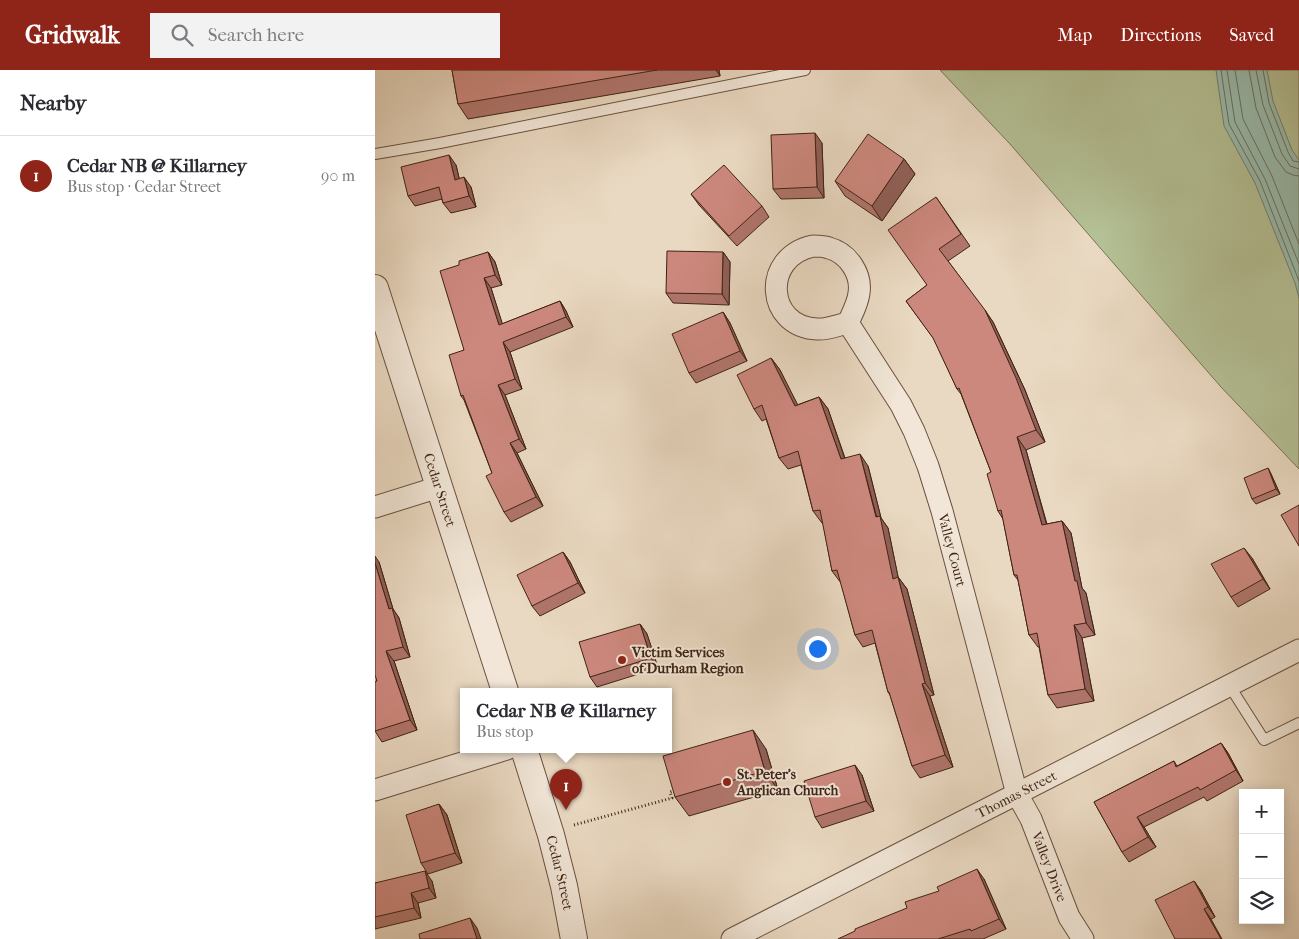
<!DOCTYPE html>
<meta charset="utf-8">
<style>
:root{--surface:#fff;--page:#f2f2f3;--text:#2b2b33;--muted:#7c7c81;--line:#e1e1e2;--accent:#8f2418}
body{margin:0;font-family:"IM FELL French Canon",serif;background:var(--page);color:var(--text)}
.controls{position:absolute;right:15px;bottom:15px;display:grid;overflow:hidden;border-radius:0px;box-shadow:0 2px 12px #0003}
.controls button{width:45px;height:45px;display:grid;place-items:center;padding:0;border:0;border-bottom:1px solid var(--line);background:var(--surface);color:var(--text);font:25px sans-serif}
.you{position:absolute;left:442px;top:578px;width:18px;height:18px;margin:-12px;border:4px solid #fff;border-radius:50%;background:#1a73e8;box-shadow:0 0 0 8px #1a73e833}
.badge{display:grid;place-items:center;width:32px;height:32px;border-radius:50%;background:var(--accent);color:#fff;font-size:16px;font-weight:700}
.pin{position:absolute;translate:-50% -41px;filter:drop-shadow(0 1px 2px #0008)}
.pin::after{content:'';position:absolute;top:26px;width:18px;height:15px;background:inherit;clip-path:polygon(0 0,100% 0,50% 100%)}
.popup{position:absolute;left:85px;top:618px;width:212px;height:65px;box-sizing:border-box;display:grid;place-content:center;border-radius:0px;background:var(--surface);filter:drop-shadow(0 1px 4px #0005);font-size:16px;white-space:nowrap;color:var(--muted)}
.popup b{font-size:19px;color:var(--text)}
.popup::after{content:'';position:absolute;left:50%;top:100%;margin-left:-10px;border:10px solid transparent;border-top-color:var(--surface)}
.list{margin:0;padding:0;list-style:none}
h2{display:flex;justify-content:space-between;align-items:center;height:65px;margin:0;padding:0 20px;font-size:21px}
h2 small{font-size:16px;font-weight:400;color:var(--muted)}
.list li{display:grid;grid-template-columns:32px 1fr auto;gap:15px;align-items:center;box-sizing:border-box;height:80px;padding:0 20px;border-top:1px solid var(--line)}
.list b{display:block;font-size:19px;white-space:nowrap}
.list p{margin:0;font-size:16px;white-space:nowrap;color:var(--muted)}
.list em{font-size:16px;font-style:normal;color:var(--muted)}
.icon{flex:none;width:28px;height:28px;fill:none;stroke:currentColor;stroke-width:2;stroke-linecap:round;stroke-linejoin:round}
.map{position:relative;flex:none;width:924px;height:869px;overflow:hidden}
header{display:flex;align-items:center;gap:30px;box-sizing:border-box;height:70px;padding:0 25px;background:var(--accent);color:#fff}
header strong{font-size:24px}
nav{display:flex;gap:28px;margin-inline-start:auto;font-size:18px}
.search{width:350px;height:45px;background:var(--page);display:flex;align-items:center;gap:12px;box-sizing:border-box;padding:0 18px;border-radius:0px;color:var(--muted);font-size:19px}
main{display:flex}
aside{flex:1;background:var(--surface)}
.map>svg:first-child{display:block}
.green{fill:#b4c095;stroke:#7a7254}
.water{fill:#99bbad;stroke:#757e70}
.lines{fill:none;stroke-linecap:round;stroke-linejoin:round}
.shore{stroke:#6c6f60;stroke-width:1}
.service-casing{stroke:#6a5040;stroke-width:12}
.minor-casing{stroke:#6a5040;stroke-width:23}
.tertiary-casing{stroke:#6a5040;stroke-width:28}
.path{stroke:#3f2314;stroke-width:3;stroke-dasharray:1 2.5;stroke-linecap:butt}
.service{stroke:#f1e6d7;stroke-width:10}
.minor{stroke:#f1e6d7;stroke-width:21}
.tertiary{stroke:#f1e6d7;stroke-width:26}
.wall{fill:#b0756c;stroke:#3f2314}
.shaded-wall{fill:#905f58;stroke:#3f2314}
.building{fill:#cd887e;stroke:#3f2314}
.poi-dot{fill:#8f2418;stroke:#f1e6d7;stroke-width:2}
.labels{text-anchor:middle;stroke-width:4;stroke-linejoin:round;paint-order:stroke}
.street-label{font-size:14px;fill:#3f2314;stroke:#f1e6d7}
.poi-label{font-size:14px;font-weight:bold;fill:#3f2314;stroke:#f1e6d7;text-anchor:start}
</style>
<header>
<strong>Gridwalk</strong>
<div class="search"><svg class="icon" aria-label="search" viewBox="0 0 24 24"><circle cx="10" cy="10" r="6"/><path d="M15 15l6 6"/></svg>Search here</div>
<nav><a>Map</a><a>Directions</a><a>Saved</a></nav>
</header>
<main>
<aside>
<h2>Nearby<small></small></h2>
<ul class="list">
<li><span class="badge">1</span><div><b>Cedar NB @ Killarney</b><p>Bus stop · Cedar Street</p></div><em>90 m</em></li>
</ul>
</aside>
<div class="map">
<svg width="924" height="869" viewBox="0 0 924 869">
<rect width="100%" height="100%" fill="#ead9c2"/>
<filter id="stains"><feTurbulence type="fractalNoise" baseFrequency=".004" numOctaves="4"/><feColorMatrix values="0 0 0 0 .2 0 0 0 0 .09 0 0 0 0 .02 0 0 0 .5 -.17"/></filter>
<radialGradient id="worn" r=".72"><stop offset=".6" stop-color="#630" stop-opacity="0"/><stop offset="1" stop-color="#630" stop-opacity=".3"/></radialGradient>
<path class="green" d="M565,0H924V399L846,317L635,74Z"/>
<path class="water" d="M841,0H892L898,31L917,80L924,90V228L920,213L880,113L849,56Z"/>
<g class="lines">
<path class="shore" d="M846,0L854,54L885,111L924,211
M852,0L860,52L890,109L924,194
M860,0L868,49L897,106L924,174
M874,0L881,38L900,87L911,102L918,105L924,106
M881,0L888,35L907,84L915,96L924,99
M888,0L894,33L913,82L918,91L924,92"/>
<g class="service-casing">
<path id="service" d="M0,84L65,73L430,0
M854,615L889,670L924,653"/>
</g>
<g class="minor-casing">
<g id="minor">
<path d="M438,176C443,176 449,176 454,178C473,183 487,204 484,223C483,233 477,244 473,253C463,255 452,260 442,259C391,257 386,187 438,176Z"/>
<path id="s1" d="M473,253L526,335L539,361L553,396L567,441L642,724L656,749L694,847L708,869"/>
<path d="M0,437L64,417"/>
<path d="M0,720L132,679"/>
<path id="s2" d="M357,869L924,580"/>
</g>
</g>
<g class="tertiary-casing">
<g id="tertiary">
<path id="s3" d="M0,218L130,621"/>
<path id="s4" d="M149,679L176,765L189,816L199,869"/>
</g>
</g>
<path class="path" d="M199,755L297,728L295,722L303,719"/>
<use href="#service" class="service"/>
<use href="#minor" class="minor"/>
<use href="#tertiary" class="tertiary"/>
</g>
<path class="wall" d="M77,0H344L345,6L93,49L83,34Z
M447,73L449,128L406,129L398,119Z
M529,89L540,104L507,151L470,126L460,111Z
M81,95L84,108L96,117L101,137L76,143L68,133L67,129L40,136L33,126Z
M316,124L387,136L394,147L362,176L324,135Z
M561,127L595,176L573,191L618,252L650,320L670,372L651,380L672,454L687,451L696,463L707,518L711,523L720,565L707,568L719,631L682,638L673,625L664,577H663L654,565L643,510L639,505L628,449L623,441L616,402L586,324L582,319L559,269L531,231L552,215Z
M113,182L120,192L127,215L116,218L127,254L185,231L191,241L198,257L135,282L147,319L130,325L151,379L142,383L168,436L136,452L129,442L117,403L89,330L86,326L89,280L84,195Z
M348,182L355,192L354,235L298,233L291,223Z
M348,242L355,253L372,291L321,313L314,303Z
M396,288L405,300L422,335L444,327L453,339L470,388L493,396L506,448L513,458L523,507L532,519L559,625L555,626L578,697L545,708L537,696L515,625L513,622L500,573L488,577L480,565L466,513L457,501L448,453H447L438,441L426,395L413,399L404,388L391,349L387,351L379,339Z
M893,398L896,404L905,424L881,434L877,429Z
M188,482L195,492L210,523L165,546L157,536Z
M877,488L895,519L863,537L856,527Z
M4,492L18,539L24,548L35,587L19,591L42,660L7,672L0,661Z
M265,554L272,564L283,598L222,617L215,607Z
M846,673L853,683L868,711L832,731L829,727L769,757L781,777L754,792L747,782L719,732L799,691L802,696Z
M391,679L403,720L314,746L300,727Z
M487,705L499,741L447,758L440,747Z
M64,734L72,745L87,793L53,804L46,793Z
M609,809L631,859L608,869H463Z
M57,811L61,828L43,833L46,848L0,859V813Z
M819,811L826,821L840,847L800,869Z"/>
<path class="shaded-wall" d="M341,0H344L345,6Z
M440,63L447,73L449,128L442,117Z
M74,85L81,95L87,120L80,110Z
M529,89L540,104L507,151L497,136Z
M89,107L96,117L101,137L94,126Z
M113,182L120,192L127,215L120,205Z
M348,182L355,192L354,235L347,224Z
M109,208L116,218L131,265L124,255Z
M185,231L191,241L198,257L191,247Z
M610,240L618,252L650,320L670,372L661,360Z
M348,242L355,253L372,291L365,281Z
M128,272L135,282L147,319L140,309Z
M396,288L405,300L429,347L420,336Z
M123,315L130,325L151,379L144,369Z
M444,327L453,339L474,401L466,389Z
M642,367L651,380L675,467L667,455Z
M135,373L142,383L168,436L161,427Z
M485,384L493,396L506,448L513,458L526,521L518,509Z
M893,398L896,404L905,424L901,419Z
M687,451L696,463L707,518L711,523L720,565L711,553L700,511Z
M869,478L877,488L895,519L888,509Z
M188,482L195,492L210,523L203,513Z
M0,486L4,492L18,539L24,548L35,587L28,577L14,539L0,493Z
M523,507L532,519L559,625L550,613Z
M265,554L272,564L283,598L276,588Z
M699,555L707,568L719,631L710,619Z
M11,581L19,591L42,660L35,650Z
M547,614L555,626L578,697L570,685Z
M378,660L391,679L403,720L390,701Z
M846,673L853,683L868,711L861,700Z
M480,695L487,705L499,741L491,731Z
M64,734L72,745L87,793L80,783Z
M762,747L769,757L781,777L773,767Z
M602,799L609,809L631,859L624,849Z
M50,801L57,811L61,828L54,818Z
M819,811L826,821L840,847L833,837Z
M36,823L43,833L46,848L39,838Z
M829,839L836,849L847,869H846Z
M95,848L102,858L106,869H102Z"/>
<path class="building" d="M77,0H282L83,34Z
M440,63L442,117L398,119L396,65Z
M493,64L529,89L497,136L460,111Z
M74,85L80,110L89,107L94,126L68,133L64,117L33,126L26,97Z
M349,95L387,136L354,166L316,124Z
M561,127L586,164L564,179L610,240L641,308L661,360L642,367L667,455L687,451L700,511H702L711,553L699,555L710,619L673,625L662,563L654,565L642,505H639L626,440L623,441L612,404L616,402L584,318L582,319L558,268L531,231L552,215L513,160Z
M292,181L348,182L347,224L291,223Z
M113,182L120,205L109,208L124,255L185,231L191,247L128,272L140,309L123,315L144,369L135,373L161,427L129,442L111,406L117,403L88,325L86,326L74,285L89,280L65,201L84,195V191Z
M348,242L365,281L314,303L297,264Z
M396,288L420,336L444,327L466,389L485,384L501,447L505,446L518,509L523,507L550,613L547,614L570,685L537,696L514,622H513L497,560L480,565L462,500L457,501L445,440L438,441L423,381L404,388L387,335L379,339L362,305Z
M893,398L901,419L877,429L869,408Z
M924,435V476L906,445Z
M869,478L888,509L856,527L836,494Z
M188,482L203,513L157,536L142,505Z
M0,493L14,539L17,538L28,577L11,581L35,650L0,661V612L2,611L0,605Z
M265,554L276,588L215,607L204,572Z
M378,660L390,701L300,727L288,686Z
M846,673L861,700L825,720L823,717L762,747L773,767L747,782L719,732L799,691L801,697Z
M480,695L491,731L440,747L429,711Z
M64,734L80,783L46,793L31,745Z
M602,799L624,849L596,861L595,859L563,869H463L480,861V859L532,838L530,832L564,821L562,817Z
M50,801L54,818L36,823L39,838L0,847V813Z
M819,811L833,837L829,839L846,869H800L780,830Z
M95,848L102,869H45L44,864Z"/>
<g class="poi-dot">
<circle cx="247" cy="590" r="5"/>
<circle cx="352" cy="712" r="5"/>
</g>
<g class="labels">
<g class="street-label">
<text dy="5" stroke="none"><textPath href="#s3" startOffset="212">Cedar Street</textPath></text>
<text dy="5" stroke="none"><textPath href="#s1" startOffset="252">Valley Court</textPath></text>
<text dy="5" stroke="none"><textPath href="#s2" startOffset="319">Thomas Street</textPath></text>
<text dy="5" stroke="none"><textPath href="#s1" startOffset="584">Valley Drive</textPath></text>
<text dy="5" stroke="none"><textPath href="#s4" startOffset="129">Cedar Street</textPath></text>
</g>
<g class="poi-label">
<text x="257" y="587">Victim Services<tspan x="257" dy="16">of Durham Region</tspan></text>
<text x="362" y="709">St. Peter's<tspan x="362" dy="16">Anglican Church</tspan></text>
</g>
</g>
<rect width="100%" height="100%" filter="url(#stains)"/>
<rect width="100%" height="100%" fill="url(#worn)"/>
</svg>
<div class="controls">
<button>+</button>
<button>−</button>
<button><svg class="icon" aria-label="layers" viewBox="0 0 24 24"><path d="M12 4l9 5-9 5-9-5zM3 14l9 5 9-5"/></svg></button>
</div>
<div class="you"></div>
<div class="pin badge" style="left:191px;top:740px">1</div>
<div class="popup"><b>Cedar NB @ Killarney</b>Bus stop</div>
</div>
</main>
